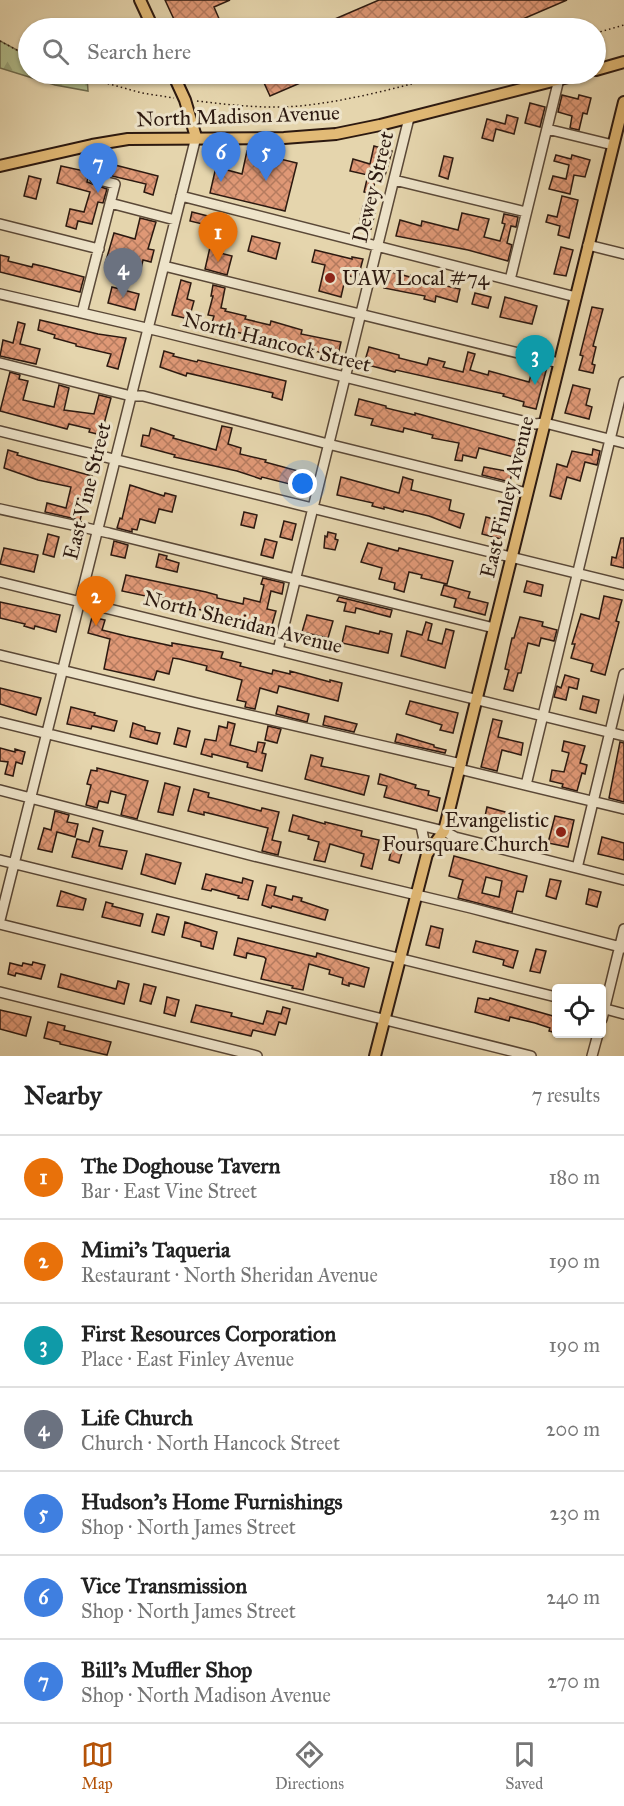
<!DOCTYPE html>
<meta charset="utf-8">
<style>
:root{--surface:#fff;--page:#f2f2f2;--text:#222;--muted:#767676;--line:#e0e0e0;--accent:#b45309}
body{margin:0;font-family:"IM FELL Great Primer",serif;background:var(--page);color:var(--text)}
.controls{position:absolute;right:18px;bottom:18px;display:grid;overflow:hidden;border-radius:6px;box-shadow:0 2px 4px #0004}
.controls button{width:54px;height:54px;display:grid;place-items:center;padding:0;border:0;border-bottom:2px solid var(--line);background:var(--surface);color:var(--text);font:30px sans-serif}
.you{position:absolute;left:303px;top:484px;width:21px;height:21px;margin:-15px;border:4px solid #fff;border-radius:50%;background:#1a73e8;box-shadow:0 0 0 9px #1a73e833}
.badge{display:grid;place-items:center;width:39px;height:39px;border-radius:50%;background:var(--accent);color:#fff;font-size:20px;font-weight:700}
.pin{position:absolute;translate:-50% -50px;filter:drop-shadow(0 2px 3px #0008)}
.pin::after{content:'';position:absolute;top:32px;width:21px;height:18px;background:inherit;clip-path:polygon(0 0,100% 0,50% 100%)}
.list{margin:0;padding:0;list-style:none}
h2{display:flex;justify-content:space-between;align-items:center;height:78px;margin:0;padding:0 24px;font-size:26px}
h2 small{font-size:20px;font-weight:400;color:var(--muted)}
.list li{display:grid;grid-template-columns:39px 1fr auto;gap:18px;align-items:center;box-sizing:border-box;height:84px;padding:0 24px;border-top:2px solid var(--line)}
.list b{display:block;font-size:22px;white-space:nowrap}
.list p{margin:0;font-size:20px;white-space:nowrap;color:var(--muted)}
.list em{font-size:20px;font-style:normal;color:var(--muted)}
.icon{flex:none;width:33px;height:33px;fill:none;stroke:currentColor;stroke-width:2;stroke-linecap:round;stroke-linejoin:round}
.map{position:relative;flex:none;width:624px;height:1056px;overflow:hidden}
.search{position:absolute;background:var(--surface);box-shadow:0 2px 4px #0004;left:18px;right:18px;top:18px;height:66px;display:flex;align-items:center;gap:15px;box-sizing:border-box;padding:0 21px;border-radius:33px;color:var(--muted);font-size:22px}
.sheet{height:666px;background:var(--surface)}
nav{display:flex;justify-content:space-around;align-items:center;box-sizing:border-box;height:84px;border-top:2px solid var(--line);background:var(--surface);font-size:16px;color:var(--muted)}
nav a{display:grid;justify-items:center;gap:3px}
nav .on{color:var(--accent)}
.map>svg:first-child{display:block}
.forest{fill:url(#forest-firs);stroke:#6e6c4e;stroke-width:1.5}
.building{fill:url(#building-cross-hatch);stroke:#2c1910;stroke-width:1.5;fill-rule:evenodd}
.lines{fill:none;stroke-linecap:round;stroke-linejoin:round}
.minor-casing{stroke:#5a4837;stroke-width:12}
.major-casing{stroke:#2c1910;stroke-width:14}
.path{stroke:#2c1910;stroke-width:1.5;stroke-dasharray:1.5 3;stroke-linecap:butt}
.minor{stroke:#eee4ca;stroke-width:9}
.major{stroke:#e2ba76;stroke-width:10}
.poi-dot{fill:#8f2418;stroke:#eee4ca;stroke-width:2}
.labels{text-anchor:middle;stroke-width:6;stroke-linejoin:round;paint-order:stroke}
.street-label{font-size:21px;fill:#2c1910;stroke:#eee4ca}
.poi-label{font-size:21px;fill:#2c1910;stroke:#eee4ca;text-anchor:start}
</style>
<div class="map">
<svg width="624" height="1056" viewBox="0 0 624 1056">
<defs>
<pattern id="forest-firs" width="22" height="20" patternUnits="userSpaceOnUse" patternTransform="scale(1.5)"><rect width="22" height="20" fill="#b1be8d"/><path d="M5 1l3.5 6h-7zM16 11l3.5 6h-7z" fill="#98a379"/></pattern>
<pattern id="building-cross-hatch" width="8" height="8" patternUnits="userSpaceOnUse" patternTransform="scale(1.5)"><rect width="8" height="8" fill="#df9876"/><path d="M0 0l8 8M0 8l8-8" fill="none" stroke="#b57b5f"/></pattern>
</defs>
<rect width="100%" height="100%" fill="#e5d5ad"/>
<filter id="stains"><feTurbulence type="fractalNoise" baseFrequency=".00333" numOctaves="4"/><feColorMatrix values="0 0 0 0 .2 0 0 0 0 .09 0 0 0 0 .02 0 0 0 .5 -.17"/></filter>
<radialGradient id="worn" r=".72"><stop offset=".6" stop-color="#630" stop-opacity="0"/><stop offset="1" stop-color="#630" stop-opacity=".3"/></radialGradient>
<path class="forest" d="M0,41L28,56V74H73L87,77L88,91L55,85L0,68Z"/>
<path class="building" d="M165,0H230L214,7L223,28H178Z
M379,0H567L502,28H431L430,26L423,28H314Z
M260,74H321L270,96Z
M562,95L578,99L579,95L591,98L587,114L583,113L579,130L570,128L572,116L558,112Z
M530,103L545,107L540,127L525,123Z
M507,115L518,118L514,134L496,129L493,141L482,138L487,119L505,124Z
M374,146L392,151L384,179L376,177L372,194L364,192L368,175L350,171L353,159L370,164Z
M247,151L297,163L285,211L210,193L216,167L242,174Z
M556,155L571,159L572,155L590,160L585,177L574,175L570,194L549,189L553,176L566,179L569,165L554,161Z
M444,156L453,158L448,179L439,176Z
M115,165L158,176L153,195L144,192L146,184L112,176Z
M61,166L89,172L87,182L107,189L103,203L98,202L92,224L78,221L76,229L66,226L70,209L84,212L90,192L57,183Z
M29,176L41,179L36,199L24,196Z
M562,196L578,200L569,238L558,235L560,226L546,222L548,215L557,217Z
M363,206L376,209L371,229L359,226Z
M192,212L228,221L220,253L232,256L227,275L205,269L211,243L215,244L219,228L190,221Z
M462,213L489,219L484,237L500,241L505,224L502,223L504,214L518,217L516,227L511,226L507,243L512,245L508,261L468,250L396,236L400,220L421,226L422,221L458,230Z
M140,218L156,222L148,249L154,250L151,262L143,260L140,273L105,264L114,233L135,239Z
M252,236L280,243L276,259L248,251Z
M561,247L573,250L566,276L554,274Z
M315,250L352,259V257L363,259L358,278L346,275L341,297L319,291L325,265L312,262Z
M0,255L9,257L8,261L32,267L33,264L46,267L84,277L80,292L0,272Z
M388,271L410,277L411,275L419,277V280L460,289L457,302L436,296L435,302L424,299L425,296L384,288Z
M181,280L191,283L187,299L194,301L189,319L172,315Z
M213,285L225,288L221,308L226,309L225,311L246,316L245,319L270,325L271,321L302,330L301,334L341,342L337,359L323,355V353L211,326L214,316L208,315L213,296H211Z
M112,287L139,294L135,310L108,303Z
M475,293L491,297L488,308L472,304Z
M505,297L537,306L532,324L500,317Z
M592,307L603,309L593,346L596,347L592,364L595,365L593,373L579,370L583,356L580,355Z
M40,320L98,334L126,338L118,369L107,366L111,354L76,346V344L54,338L55,335L38,330Z
M18,322L25,324L20,344L40,349L36,364L0,356L3,340L13,343Z
M369,347L399,355V358L427,365L429,358L445,362L443,367L463,372L468,352L475,354L470,370L488,375L489,371L529,382L534,364L547,367L536,409L523,406L524,402L503,396L504,394L396,370L395,372L364,364Z
M164,351L174,354L173,356L197,362L198,360L286,381L282,400L272,397L273,393L187,373L186,376L160,367Z
M10,372L20,375L19,379L28,381L23,400L54,407L59,385L69,388L64,410L94,414L99,395L111,398L101,435L89,432L90,429L69,424L67,429L0,411Z
M573,385L590,389L586,405L592,407L589,419L565,413Z
M359,399L386,406V408L415,415V413L522,442L518,458L479,448L476,458L463,455L462,461L455,460L459,443L432,438L433,435L404,428L403,432L371,425L373,419L355,415Z
M222,426L232,428L228,444L241,448L240,454L266,460L265,462L309,474L304,492L293,489L294,485L262,477L261,479L237,471L174,457L175,455L141,446L143,435L149,436L151,428L174,436L173,438L216,450Z
M593,449L600,451L597,465L585,462L580,481L567,477L561,499L550,496L557,464L567,467L572,451L592,455Z
M8,450L18,453L17,455L92,476L80,520L45,512L47,503L66,508L71,487L38,480L4,468Z
M484,467L512,472L510,482L482,475Z
M341,477L399,493L403,477L413,480L411,490L451,500L449,510L464,514L460,528L429,516L404,510L403,512L384,507V509L372,506L373,503L337,495Z
M130,485L164,496L165,493L176,496L172,512L159,509L155,523L140,519L137,530L132,529V532L117,528L120,518L122,519Z
M244,512L257,515L254,528L241,525Z
M486,517L505,522L501,539L482,534Z
M284,521L296,524L292,540L280,537Z
M328,532L336,534L335,539L338,540L335,550L324,548L325,536L327,537Z
M48,534L59,537L54,557L43,554Z
M621,538H624V568L611,565L612,557L616,558Z
M265,539L277,542L273,558L261,555Z
M114,541L128,545L125,558L111,555Z
M368,543L398,551L399,548L453,561L447,584L421,578L422,575L409,572L404,592L394,589L395,583L379,579L382,568L361,562Z
M4,548L38,555L34,572L0,564Z
M159,554L167,556L166,559L179,563L177,572L156,567Z
M126,575L206,592L217,595V598L243,604L244,598L260,602L264,585L261,584L263,578L284,583L282,594L271,591L267,609L276,611L272,625L192,608L180,605L181,603L151,595L150,597L122,591Z
M527,581L543,585L541,596L524,592Z
M444,585L470,592L468,598L488,603L485,615L454,607L456,599L441,595Z
M604,596L622,600L616,621L619,622L605,675L591,671L593,664L571,658L575,644H572L581,614L599,619Z
M339,597L392,610L390,617L356,608L355,613L344,611L346,603L337,601Z
M0,602L60,615L56,632L35,626L34,629L24,626L25,624L0,618Z
M307,615L333,621L328,638L302,632Z
M92,617L105,620L102,630L126,636L172,646V643L223,652L221,658L241,663L240,666L272,674L273,670L290,674V671L330,682V680L342,683L338,701L279,686L277,693L260,688L255,709L245,707L246,702L237,700L242,680L206,670L207,666L179,659L173,658L169,674L157,671L154,680L104,669L110,639L88,633Z
M520,617L543,622L542,626L557,630L554,641L541,638L539,646L528,643L521,673H518L513,691L504,689L509,670L505,669L512,638H514Z
M426,622L432,624L428,640L442,644L446,629L454,631L445,668L401,656L407,631L422,635Z
M346,626L379,634L380,631L392,634L388,653L342,643Z
M565,675L579,679L577,689L569,687L566,700L554,697L557,686L561,688Z
M0,688L41,698L36,715L0,704Z
M583,696L599,700L596,713L580,709Z
M410,701L458,713L453,733L440,730L442,725L406,714Z
M278,706L309,714L307,722L276,714Z
M71,707L95,713L94,715L117,721L114,731L92,726L91,729L67,724Z
M325,716L357,724L354,732L323,725Z
M493,719L502,721L498,737L523,743L521,755L502,750L497,771L481,767Z
M228,722L235,724L230,745L256,752L258,742L265,743L262,753L266,754L262,771L247,767L248,763L212,754V757L201,754L205,739L216,741L219,726L227,728Z
M133,723L145,727V730L160,733L157,744L130,737Z
M268,726L281,729L277,743L265,740Z
M178,728L190,731L186,747L174,744Z
M397,734L434,745V747L446,750L445,753L395,742Z
M564,741L585,746L580,763L587,765L585,774L582,773L577,791L562,787L563,784L550,781L552,770L564,772L569,753L562,751Z
M620,742L624,743V802L609,798Z
M0,748L15,752V749L25,752L22,764L16,762L13,776L5,774L8,762L0,761Z
M311,755L323,758L321,766L369,776L364,795L305,779Z
M97,768L148,781L137,819L121,815L126,795L111,791L108,803L99,801L97,808L86,805L91,785L87,784L91,770L97,771Z
M380,774L416,785L415,788L429,791L428,795L440,798L437,811L384,797L387,786L378,784Z
M165,783L180,787L173,815L158,812Z
M194,789L209,793L208,797L228,802L261,811L262,808L279,812L272,840L281,842L278,855L262,851L268,828L204,812V815L188,811Z
M487,807L523,817L520,829L484,821Z
M55,811L69,815L67,822L78,824L75,837L57,832L52,852L38,849L44,828L51,830Z
M293,815L325,824V822L362,831L361,836L379,840L372,869L361,866L364,854L330,844L325,862L314,860L319,842L308,839L309,836L289,831Z
M555,816L574,820L568,847L548,843Z
M93,828L103,831L99,846L127,851L122,869L72,857L77,839L89,842Z
M602,837L624,843V860L598,854Z
M393,844L404,846L399,863L389,860Z
M146,854L181,863L175,884L141,874Z
M454,856L527,876L523,892L517,891L512,912L458,898L463,880L449,876ZM486,877L502,881L499,897L482,893Z
M206,874L242,883L243,878L253,881L248,900L238,898L239,896L212,889L211,891L202,889Z
M550,879L561,881L556,899L546,896Z
M267,885L276,887L274,895L292,900L293,896L302,898L301,901L328,910L325,920L272,906L271,908L262,905Z
M589,889L601,892L597,907L586,904Z
M61,891L86,899L83,910L57,906Z
M106,902L113,904L112,906L143,914L140,926L102,917Z
M157,914L169,917L164,935L152,932Z
M185,922L217,932L213,949L201,946V942L182,937Z
M431,926L443,929L439,948L426,945Z
M238,938L316,957L317,953L369,968L364,987L349,983V986L342,984L343,978L329,974L330,970L309,964L303,990L292,988L293,986L261,979L266,959L264,957L247,953L246,958L234,955Z
M476,941L518,951L513,968L503,965L504,960L473,952Z
M536,949L546,951L540,973L530,971Z
M33,962L45,965L41,979L16,973L15,976L8,974L10,963L22,966L23,963L32,965Z
M61,974L116,989L118,981L129,984L124,1004L58,987Z
M144,984L156,987L151,1004L140,1001Z
M167,997L179,1000L175,1016L164,1013Z
M478,998L489,1000L490,998L553,1016L554,1011H556V1033L549,1031L550,1028L535,1023L510,1017L509,1021L475,1012Z
M196,1005L232,1013L231,1016L263,1024L267,1011L281,1014L283,1007L290,1009L286,1024L279,1022L275,1035L253,1030L251,1036L191,1022Z
M0,1010L31,1017L26,1036L0,1029Z
M48,1022L65,1026L64,1030L111,1042L107,1055L60,1044V1042L44,1038Z"/>
<g class="lines">
<g class="minor-casing">
<path id="minor" d="M547,129L613,145
M394,180L526,212
M181,196L576,297
M110,203L175,220
M0,224L99,249
M588,245L624,254
M164,266L559,363
M510,280L559,79
M0,294L159,331L535,424L545,423L624,443
M82,313L115,184L95,179L104,143
M0,363L131,396H143L328,444L527,493
M0,431L624,585
M0,509L109,533L494,628
M0,582L624,736
M278,650L409,118
M0,655L197,703L461,764
M0,722L444,831L455,837L624,880
M459,769L624,809
M526,785L624,382
M0,790L258,857L471,908L624,948
M421,826L427,854
M0,860L556,997
M577,868L624,674
M0,920L196,137
M0,924L531,1056
M0,992L257,1056
M602,1008L624,1014
M602,1019L624,929
M592,1056L598,1034"/>
</g>
<g class="major-casing">
<path id="major" d="M140,0L153,28
M596,70L624,62
M173,74L185,100L196,137
M0,166L92,145L128,139L284,138L336,134L380,125L580,74
M375,1056L427,854L444,831L624,102"/>
</g>
<path class="path" d="M596,33L624,25
M0,41L28,56
M73,74L142,93L174,98
M197,101C231,105 265,109 299,106C350,101 400,87 449,74"/>
<use href="#minor" class="minor"/>
<use href="#major" class="major"/>
</g>
<g class="poi-dot">
<circle cx="330" cy="278" r="6"/>
<circle cx="561" cy="832" r="6"/>
</g>
<g class="labels">
<g class="street-label">
<text transform="translate(238 116) rotate(-2)" y="7">North Madison Avenue</text>
<text transform="translate(373 187) rotate(-76)" y="7">Dewey Street</text>
<text transform="translate(277 342) rotate(14)" y="7">North Hancock Street</text>
<text transform="translate(87 491) rotate(-76)" y="7">East Vine Street</text>
<text transform="translate(507 497) rotate(-76)" y="7">East Finley Avenue</text>
<text transform="translate(243 622) rotate(14)" y="7">North Sheridan Avenue</text>
</g>
<g class="poi-label">
<text x="342" y="285">UAW Local #74</text>
<text x="549" y="827" text-anchor="end">Evangelistic<tspan x="549" dy="24">Foursquare Church</tspan></text>
</g>
</g>
<rect width="100%" height="100%" filter="url(#stains)"/>
<rect width="100%" height="100%" fill="url(#worn)"/>
</svg>
<div class="controls">
<button><svg class="icon" aria-label="locate" viewBox="0 0 24 24"><circle cx="12" cy="12" r="6"/><path d="M12 2v4M12 18v4M2 12h4M18 12h4"/></svg></button>
</div>
<div class="you"></div>
<div class="pin badge" style="left:218px;top:262px;background:#e8710a">1</div>
<div class="pin badge" style="left:96px;top:626px;background:#e8710a">2</div>
<div class="pin badge" style="left:535px;top:385px;background:#0f9aa8">3</div>
<div class="pin badge" style="left:123px;top:298px;background:#6b7280">4</div>
<div class="pin badge" style="left:266px;top:181px;background:#3f7fe0">5</div>
<div class="pin badge" style="left:221px;top:182px;background:#3f7fe0">6</div>
<div class="pin badge" style="left:98px;top:193px;background:#3f7fe0">7</div>
<div class="search"><svg class="icon" aria-label="search" viewBox="0 0 24 24"><circle cx="10" cy="10" r="6"/><path d="M15 15l6 6"/></svg>Search here</div>
</div>
<section class="sheet">
<h2>Nearby<small>7 results</small></h2>
<ul class="list">
<li><span class="badge" style="background:#e8710a">1</span><div><b>The Doghouse Tavern</b><p>Bar · East Vine Street</p></div><em>180 m</em></li>
<li><span class="badge" style="background:#e8710a">2</span><div><b>Mimi's Taqueria</b><p>Restaurant · North Sheridan Avenue</p></div><em>190 m</em></li>
<li><span class="badge" style="background:#0f9aa8">3</span><div><b>First Resources Corporation</b><p>Place · East Finley Avenue</p></div><em>190 m</em></li>
<li><span class="badge" style="background:#6b7280">4</span><div><b>Life Church</b><p>Church · North Hancock Street</p></div><em>200 m</em></li>
<li><span class="badge" style="background:#3f7fe0">5</span><div><b>Hudson's Home Furnishings</b><p>Shop · North James Street</p></div><em>230 m</em></li>
<li><span class="badge" style="background:#3f7fe0">6</span><div><b>Vice Transmission</b><p>Shop · North James Street</p></div><em>240 m</em></li>
<li><span class="badge" style="background:#3f7fe0">7</span><div><b>Bill's Muffler Shop</b><p>Shop · North Madison Avenue</p></div><em>270 m</em></li>
</ul>
</section>
<nav>
<a class="on"><svg class="icon" aria-label="map" viewBox="0 0 24 24"><path d="M3 6l6-2 6 2 6-2v14l-6 2-6-2-6 2zM9 4v14M15 6v14"/></svg>Map</a>
<a><svg class="icon" aria-label="directions" viewBox="0 0 24 24"><path d="M12 3l9 9-9 9-9-9zM9 14v-3h6M13 9l2 2-2 2"/></svg>Directions</a>
<a><svg class="icon" aria-label="saved" viewBox="0 0 24 24"><path d="M7 4h10v16l-5-4-5 4z"/></svg>Saved</a>
</nav>
